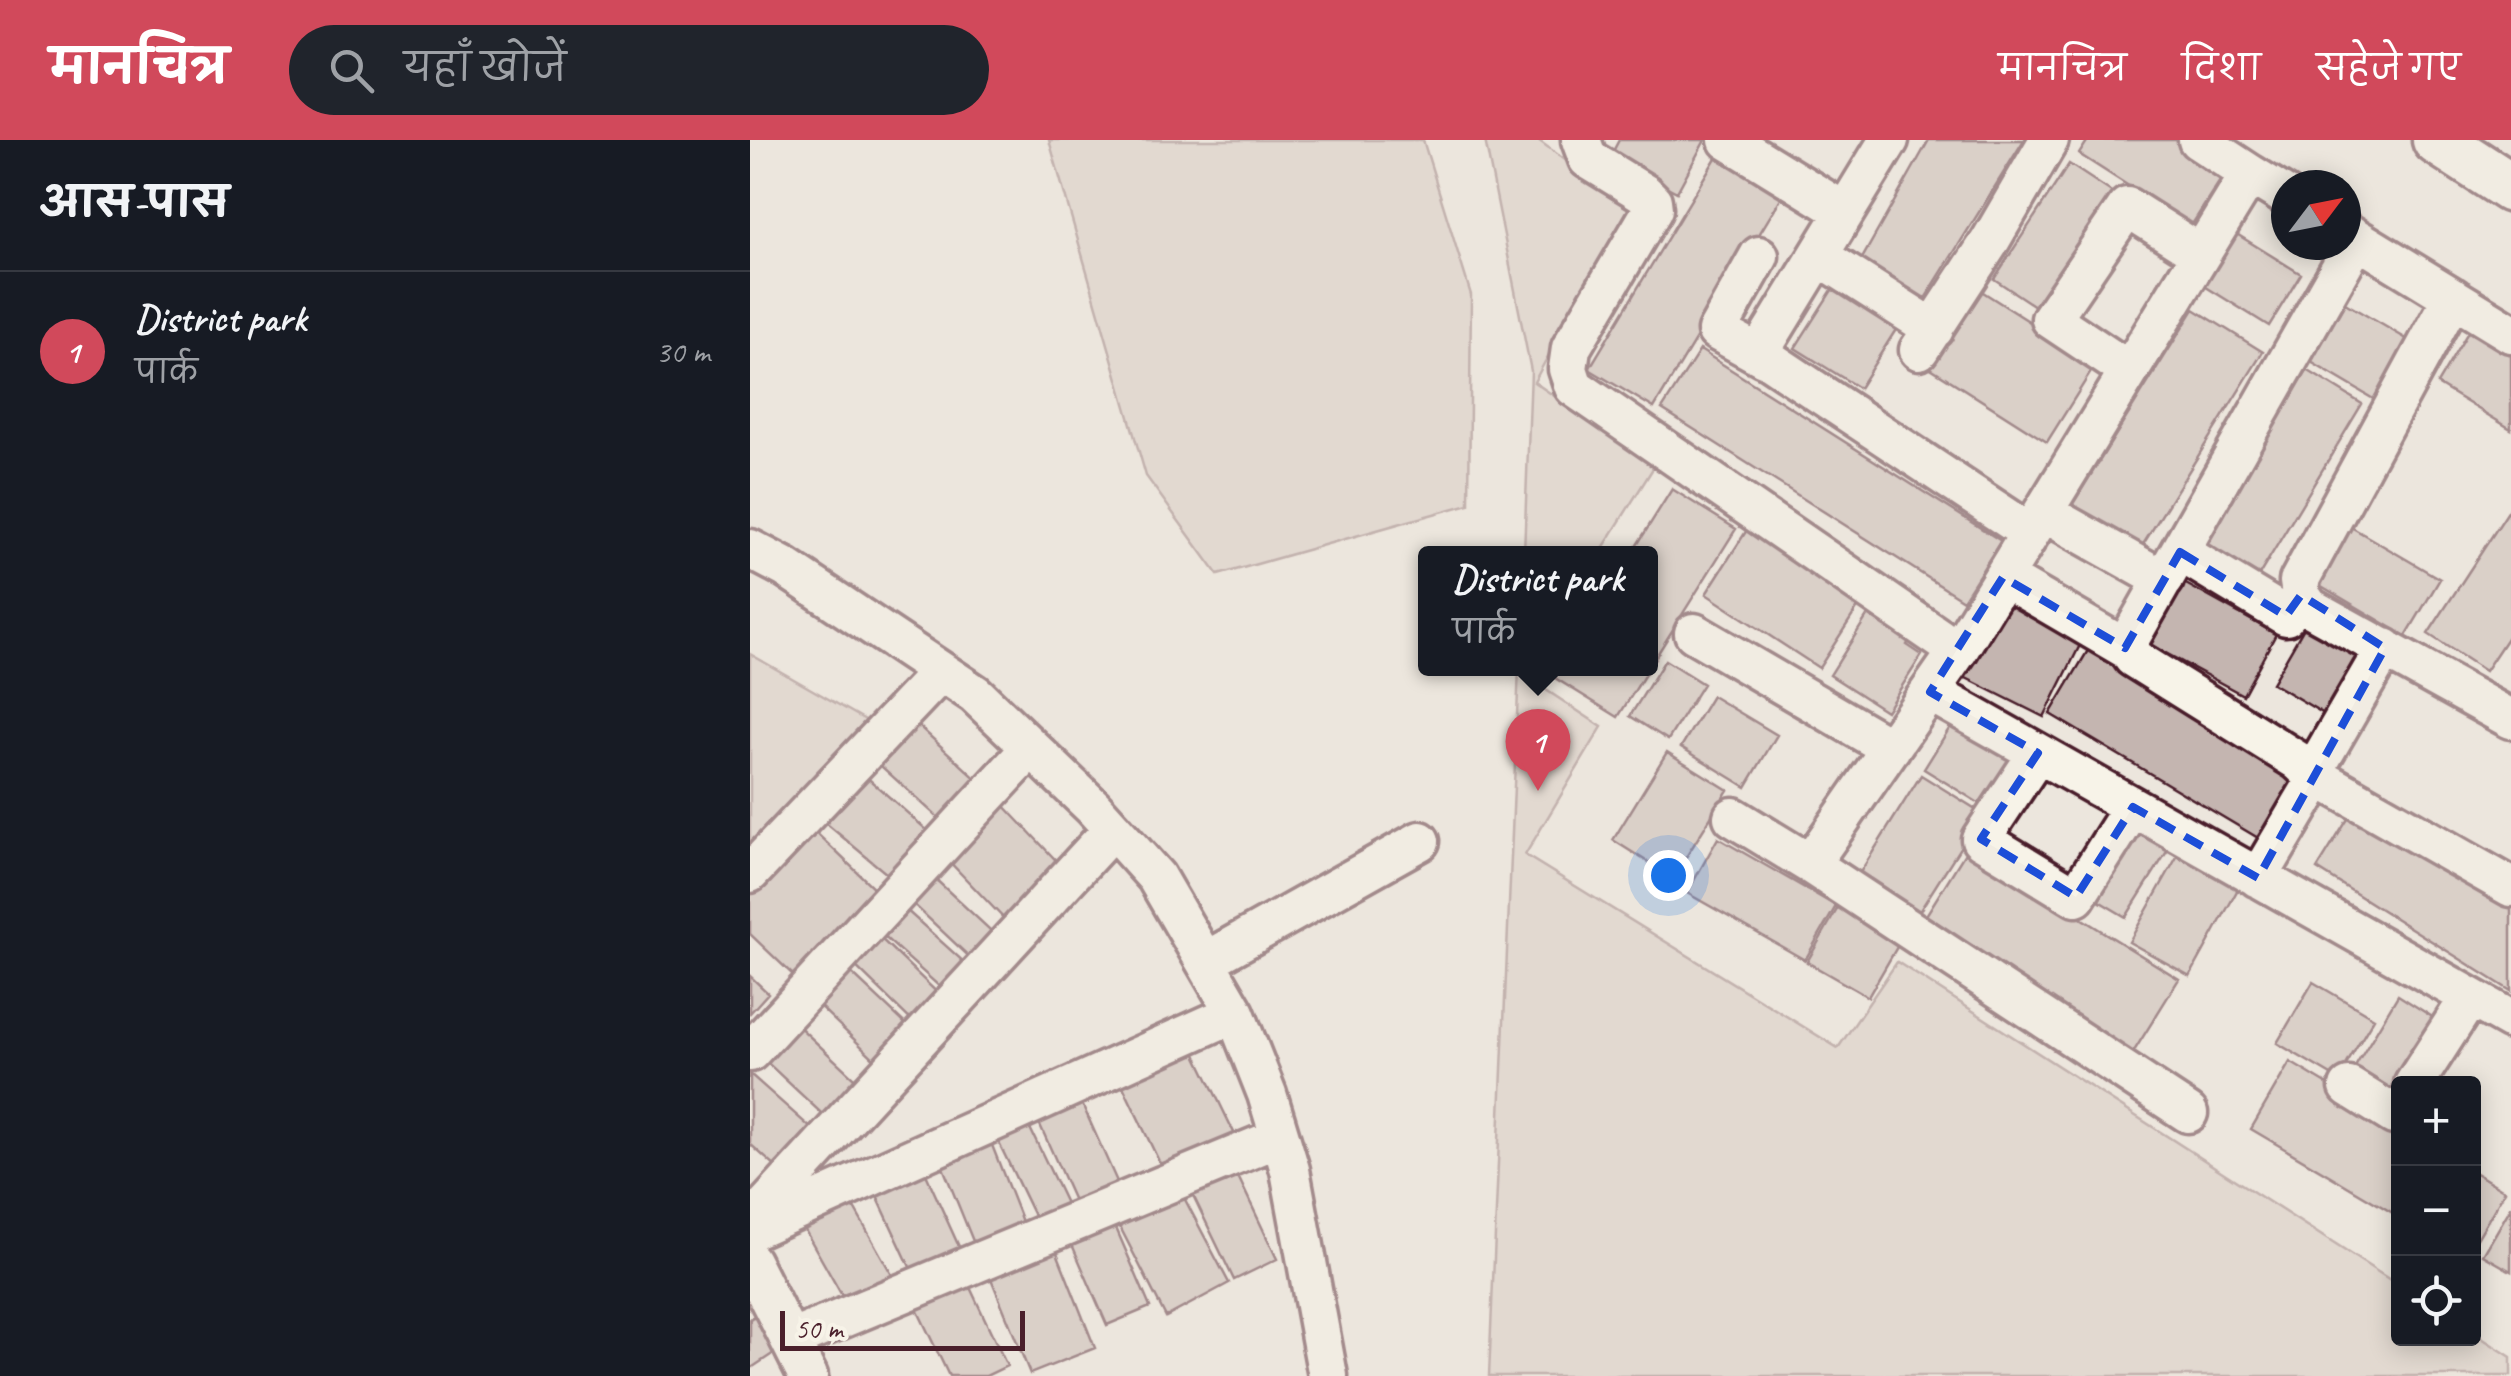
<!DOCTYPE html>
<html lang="hi">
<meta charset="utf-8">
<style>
:root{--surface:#171b24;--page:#20242c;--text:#f1f3f6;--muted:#9ea1a6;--line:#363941;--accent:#d1495b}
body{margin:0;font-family:Caveat,"Playpen Sans Deva",sans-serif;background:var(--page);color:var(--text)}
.controls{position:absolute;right:30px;bottom:30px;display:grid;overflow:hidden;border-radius:10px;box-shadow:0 5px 25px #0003}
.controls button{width:90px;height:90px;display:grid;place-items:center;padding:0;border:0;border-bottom:2px solid var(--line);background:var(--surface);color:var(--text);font:50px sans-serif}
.compass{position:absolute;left:1521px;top:30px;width:90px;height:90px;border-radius:50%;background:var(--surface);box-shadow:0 5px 25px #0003;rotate:58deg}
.scale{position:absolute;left:30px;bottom:25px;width:245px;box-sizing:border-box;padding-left:10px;border:5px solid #4a1f2b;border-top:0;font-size:28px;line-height:35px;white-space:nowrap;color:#4a1f2b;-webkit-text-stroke:8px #f7f3e8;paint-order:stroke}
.you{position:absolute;left:918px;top:735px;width:35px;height:35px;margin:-25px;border:8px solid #fff;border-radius:50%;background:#1a73e8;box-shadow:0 0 0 15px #1a73e833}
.badge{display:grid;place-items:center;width:65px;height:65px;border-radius:50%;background:var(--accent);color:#fff;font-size:32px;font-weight:700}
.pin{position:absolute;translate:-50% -82px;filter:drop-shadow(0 2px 5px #0008)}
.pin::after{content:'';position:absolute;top:52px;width:35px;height:30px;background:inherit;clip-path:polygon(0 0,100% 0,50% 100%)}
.popup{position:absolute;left:668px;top:406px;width:240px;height:130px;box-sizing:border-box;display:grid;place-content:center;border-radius:10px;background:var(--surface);filter:drop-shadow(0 2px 8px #0005);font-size:32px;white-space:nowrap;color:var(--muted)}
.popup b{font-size:38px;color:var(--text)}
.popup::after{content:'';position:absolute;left:50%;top:100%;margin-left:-20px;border:20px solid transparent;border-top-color:var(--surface)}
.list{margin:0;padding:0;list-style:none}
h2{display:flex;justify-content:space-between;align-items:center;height:130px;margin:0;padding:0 40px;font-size:42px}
h2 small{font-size:32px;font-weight:400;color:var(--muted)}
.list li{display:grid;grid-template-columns:65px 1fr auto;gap:30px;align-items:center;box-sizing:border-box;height:160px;padding:0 40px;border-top:2px solid var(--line)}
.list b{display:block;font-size:38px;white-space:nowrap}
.list p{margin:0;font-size:32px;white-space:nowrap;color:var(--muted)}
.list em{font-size:32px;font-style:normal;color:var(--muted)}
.icon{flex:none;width:55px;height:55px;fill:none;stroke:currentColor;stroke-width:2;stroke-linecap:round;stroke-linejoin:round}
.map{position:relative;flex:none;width:1761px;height:1236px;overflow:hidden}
header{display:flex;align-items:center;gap:60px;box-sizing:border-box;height:140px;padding:0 50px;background:var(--accent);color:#fff}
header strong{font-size:48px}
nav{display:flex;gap:55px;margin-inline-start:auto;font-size:35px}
.search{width:700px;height:90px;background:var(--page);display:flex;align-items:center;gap:25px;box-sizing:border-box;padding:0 35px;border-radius:55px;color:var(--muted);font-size:38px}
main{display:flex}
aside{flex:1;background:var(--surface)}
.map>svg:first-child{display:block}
.green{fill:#d5c9c2;stroke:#907476;stroke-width:2.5}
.building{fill:#c4b5b0;stroke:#4a1f2b;stroke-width:2.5}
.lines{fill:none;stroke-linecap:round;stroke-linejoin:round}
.minor-casing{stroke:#4a1f2b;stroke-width:45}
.major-casing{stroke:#4a1f2b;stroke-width:55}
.minor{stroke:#f7f3e8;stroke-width:38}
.major{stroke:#f7f3e8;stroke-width:48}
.marked{fill:none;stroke:#1d4ed8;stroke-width:8;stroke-dasharray:20 12;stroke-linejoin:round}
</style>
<header>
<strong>मानचित्र</strong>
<div class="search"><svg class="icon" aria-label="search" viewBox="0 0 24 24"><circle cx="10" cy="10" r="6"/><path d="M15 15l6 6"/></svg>यहाँ खोजें</div>
<nav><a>मानचित्र</a><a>दिशा</a><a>सहेजे गए</a></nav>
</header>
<main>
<aside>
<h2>आस-पास<small></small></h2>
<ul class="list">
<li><span class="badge">1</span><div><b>District park</b><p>पार्क</p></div><em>30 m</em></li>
</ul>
</aside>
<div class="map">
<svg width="1761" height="1236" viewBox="0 0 1761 1236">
<rect width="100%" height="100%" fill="#ece6dd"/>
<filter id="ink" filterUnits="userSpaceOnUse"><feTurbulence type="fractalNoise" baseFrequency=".01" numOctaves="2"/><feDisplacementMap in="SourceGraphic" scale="20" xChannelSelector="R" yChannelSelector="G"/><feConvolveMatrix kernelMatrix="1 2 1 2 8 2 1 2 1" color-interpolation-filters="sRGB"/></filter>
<g filter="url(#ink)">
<path class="green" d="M299,0H673L721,155L719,364L468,435L396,336Z
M735,0H788L879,67L784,242L905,325L850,413H774L781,231Z
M0,514L131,589L0,730Z
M769,528L779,529L775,536L852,587L775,715L1088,908L1147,822L1648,1145V1198H1724V1193L1761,1217V1236H739Z"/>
<path class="building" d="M869,0H955L927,52L860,17Z
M1179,0H1274L1168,170L1105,131Z
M1338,0H1430L1477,30L1441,86L1329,14Z
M967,16L1033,55L904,268L839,229Z
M1319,24L1372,59L1297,174L1244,139Z
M1485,93L1551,134L1519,186L1453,145Z
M1089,139L1152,180L1109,248L1045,208Z
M1222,145L1346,224L1297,302L1173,223Z
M1595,163L1672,208L1637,267L1561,222Z
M1444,169L1513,212L1389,411L1320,368Z
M1721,187L1761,212V289L1687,244Z
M950,210L1251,401L1213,460L912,269Z
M1557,230L1612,264L1505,442L1450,408Z
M922,349L986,389L900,526V413H882Z
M1761,367V492L1735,531L1678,494Z
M1002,382L1112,461L1069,528L956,454Z
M1601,387L1690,439L1656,496L1568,444Z
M1434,443L1526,494L1493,555L1401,505Z
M1245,454L1333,499L1294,577L1206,533Z
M1121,470L1128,475L1125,479L1148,493L1150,489L1162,497L1157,505L1172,515L1136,571L1080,535Z
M1559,479L1623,517L1586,581L1522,543Z
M1340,507L1560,637L1520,705L1300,574Z
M915,520L953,544L918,600L880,576Z
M811,528H899L868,577L805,538Z
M962,556L1027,595L996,647L931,607Z
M1207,576L1272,618L1240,670L1174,629Z
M159,577L231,643L194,683L122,618Z
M917,612L978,650L923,738L863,700Z
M113,634L178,691L137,734L72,680Z
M1171,635L1232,673L1169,772L1109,734Z
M251,662L316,731L260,785L194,716Z
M1604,669L1761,767V851L1567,729Z
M1391,682L1423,702L1376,777L1344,758Z
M59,686L126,750L44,836L0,794V748Z
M968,698L1086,766L1055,820L937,753Z
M1218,708L1429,839L1381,916L1170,785Z
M1428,715L1488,749L1440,836L1379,802Z
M181,735L252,801L229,826L158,759Z
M1093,759L1154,795L1118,857L1057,822Z
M154,768L225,832L202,858L130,793Z
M124,792L198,863L172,891L98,819Z
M95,827L166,894L134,928L64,861Z
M0,836L18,853L0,873Z
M1563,842L1624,878L1588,939L1527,903Z
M1648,855L1687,880L1644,951L1605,927Z
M42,880L118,951L85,986L9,915Z
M442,906L489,1003L417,1038L370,940Z
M1540,922L1648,987V1076L1501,989Z
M0,934L71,997L36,1036L0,1004Z
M329,957L368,1044L325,1063L286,976Z
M279,986L321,1074L290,1088L248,1001Z
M238,995L278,1097L229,1116L188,1015Z
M485,1030L527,1119L484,1140L441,1051Z
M1724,1032L1755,1051L1724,1104Z
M176,1034L215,1120L167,1142L127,1056Z
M95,1052L146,1142L99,1168L47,1076Z
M431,1052L479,1143L416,1177L369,1085Z
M1761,1067V1131L1733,1115Z
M363,1081L400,1167L357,1185L320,1100Z
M306,1110L345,1208L280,1234L240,1136Z
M217,1141L257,1226L236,1236H199L165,1165Z
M4,1176L27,1211L0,1229V1179Z"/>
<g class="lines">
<g class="minor-casing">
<path id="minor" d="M831,0L838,19L895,54L902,61L903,69L821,208L818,229L824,247L1208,511
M978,0L1095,72
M1139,0L1012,208V215L1280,393
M1500,34L1536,56
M1596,92L1761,193
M1009,116L967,191L1014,217
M1069,116L1184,189
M1703,157L1549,441L1551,455L1559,467L1761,579
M1169,210L1239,103L1299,0
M1379,231L1301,179L1377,67L1451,114
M1293,372L1414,440
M0,409L36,428L225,554L343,667L406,737L485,873L517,954L540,1030L578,1236
M1430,412L1536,476L1551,455
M1253,437L1378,510
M944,493L1141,608
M1635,508L1562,634L1761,747
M1180,552L1761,880
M1288,613L1231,699L1326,757L1383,667
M983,677L1060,724L1438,973
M1060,724L1208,511L1500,34L1448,0
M0,733L191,532
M1508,738L1563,645L1562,634L1548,621L1383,518L1378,510V502L1607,99
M456,821L670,701
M0,912L281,608
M1664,944L1720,857
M1599,947L1644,975L1648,968
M0,1083L363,689
M2,1090L485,873
M0,1121L58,1236
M40,1200L530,997"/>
</g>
<g class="major-casing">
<path id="major" d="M1687,0L1761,48"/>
</g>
<use href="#minor" class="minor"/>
<use href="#major" class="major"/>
</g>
</g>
<path d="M0 0H1761V1236H0ZM1430,412L1536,476L1551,455L1635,508L1508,738L1383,667L1326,757L1231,699L1288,613L1180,552L1253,437L1375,508Z" fill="#ece6dd" fill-opacity=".55" fill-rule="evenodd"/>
<path class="marked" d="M1430,412L1536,476L1551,455L1635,508L1508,738L1383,667L1326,757L1231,699L1288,613L1180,552L1253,437L1375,508Z"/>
</svg>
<div class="controls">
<button>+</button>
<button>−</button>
<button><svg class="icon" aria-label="locate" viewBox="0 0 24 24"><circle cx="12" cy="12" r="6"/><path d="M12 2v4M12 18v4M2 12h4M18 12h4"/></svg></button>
</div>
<svg class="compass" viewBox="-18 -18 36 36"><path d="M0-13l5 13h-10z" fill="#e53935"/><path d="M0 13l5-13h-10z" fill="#9ea1a6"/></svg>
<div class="scale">50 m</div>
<div class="you"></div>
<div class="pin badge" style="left:788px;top:651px">1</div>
<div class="popup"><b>District park</b>पार्क</div>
</div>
</main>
